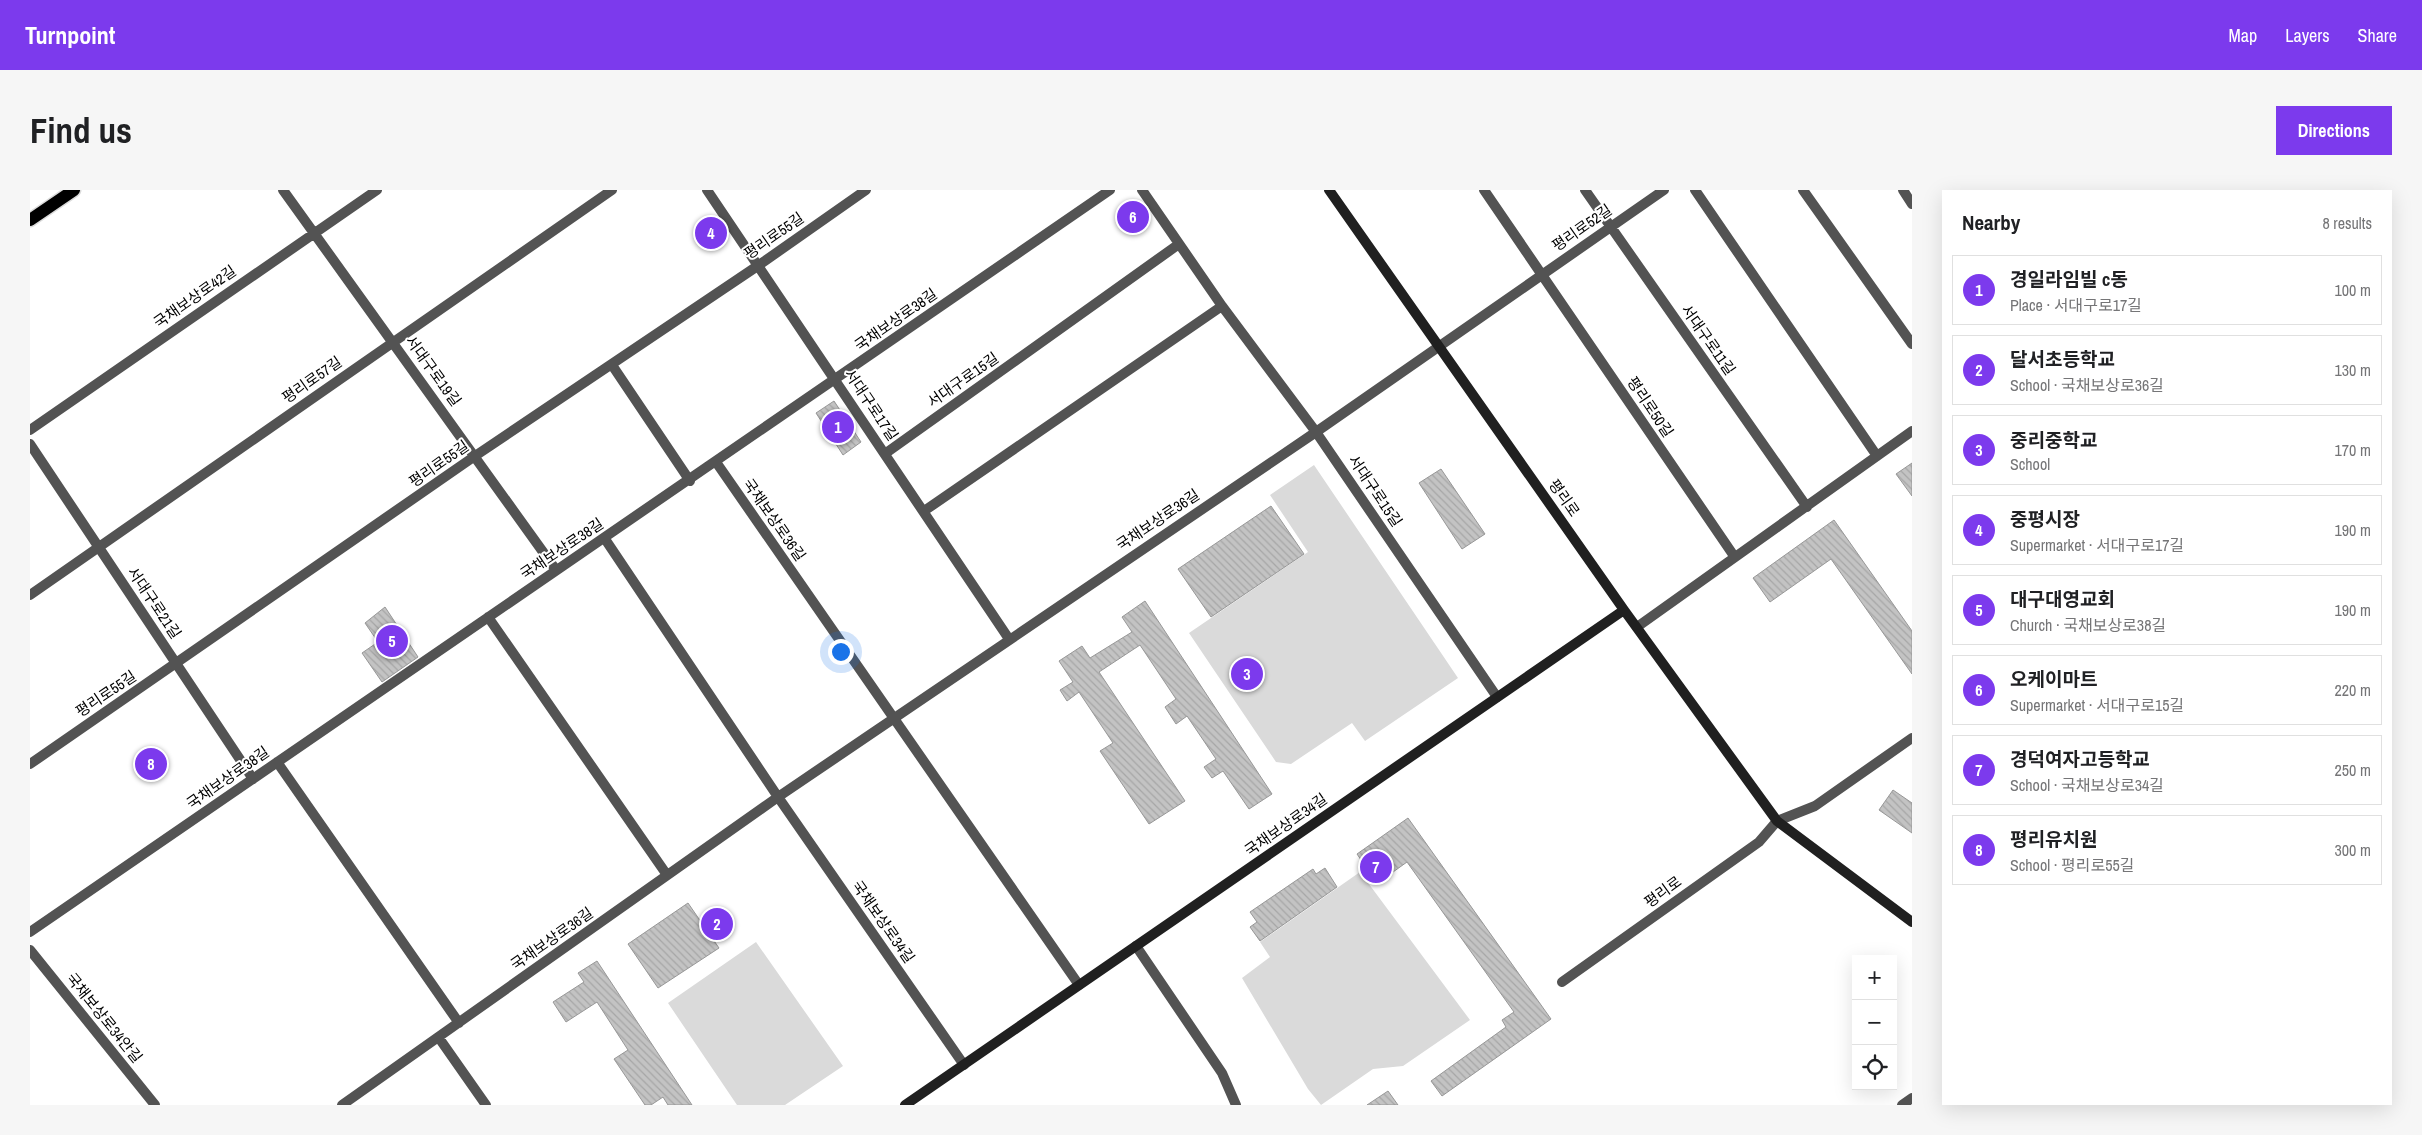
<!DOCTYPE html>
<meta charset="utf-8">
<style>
:root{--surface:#fff;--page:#f6f6f6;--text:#202124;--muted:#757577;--line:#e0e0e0;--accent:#7c3aed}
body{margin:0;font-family:"Archivo Narrow","Noto Sans KR",sans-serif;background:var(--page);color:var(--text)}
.controls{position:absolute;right:15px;bottom:15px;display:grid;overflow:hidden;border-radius:0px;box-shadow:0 5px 20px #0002}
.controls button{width:45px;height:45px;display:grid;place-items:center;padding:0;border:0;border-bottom:1px solid var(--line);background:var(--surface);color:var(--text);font:25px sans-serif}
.you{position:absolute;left:810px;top:461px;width:18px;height:18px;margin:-12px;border:4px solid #fff;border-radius:50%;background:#1a73e8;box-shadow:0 0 0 8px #1a73e833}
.badge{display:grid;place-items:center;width:32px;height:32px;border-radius:50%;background:var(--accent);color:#fff;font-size:16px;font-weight:700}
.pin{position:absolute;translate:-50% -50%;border:2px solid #fff;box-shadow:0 1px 5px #0006}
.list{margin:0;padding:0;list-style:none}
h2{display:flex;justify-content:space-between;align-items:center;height:65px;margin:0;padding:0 20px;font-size:21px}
h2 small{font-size:16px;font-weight:400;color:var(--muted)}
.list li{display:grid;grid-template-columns:32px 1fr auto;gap:15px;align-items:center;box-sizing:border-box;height:70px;margin:0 10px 10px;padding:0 10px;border:1px solid var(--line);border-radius:0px}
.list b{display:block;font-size:19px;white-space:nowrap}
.list p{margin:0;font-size:16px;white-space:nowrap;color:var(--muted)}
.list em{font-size:16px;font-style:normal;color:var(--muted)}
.icon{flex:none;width:28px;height:28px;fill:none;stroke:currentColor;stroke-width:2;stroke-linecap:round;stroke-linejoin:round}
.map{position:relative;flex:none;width:1882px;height:915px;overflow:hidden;border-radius:0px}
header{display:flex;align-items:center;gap:30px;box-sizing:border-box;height:70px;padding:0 25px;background:var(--accent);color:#fff}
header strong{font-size:24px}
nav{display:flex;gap:28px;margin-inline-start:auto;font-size:18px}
.intro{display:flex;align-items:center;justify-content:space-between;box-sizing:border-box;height:120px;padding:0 30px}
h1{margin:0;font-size:35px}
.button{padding:12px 22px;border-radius:0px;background:var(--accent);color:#fff;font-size:18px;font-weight:700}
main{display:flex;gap:30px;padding:0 30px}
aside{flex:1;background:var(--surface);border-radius:0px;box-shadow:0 5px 20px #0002}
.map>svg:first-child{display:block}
.pitch{fill:#dadada}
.building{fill:url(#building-back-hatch);stroke:#979797}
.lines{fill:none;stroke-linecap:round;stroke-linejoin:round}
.primary-casing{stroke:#dbdbdb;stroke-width:15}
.minor{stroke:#535353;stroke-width:10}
.secondary{stroke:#202020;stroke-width:10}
.primary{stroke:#000;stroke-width:12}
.labels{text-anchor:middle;stroke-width:4;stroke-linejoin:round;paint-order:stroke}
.street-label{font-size:15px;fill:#000;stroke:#fff}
</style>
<header>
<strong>Turnpoint</strong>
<nav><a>Map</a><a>Layers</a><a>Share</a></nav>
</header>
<div class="intro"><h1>Find us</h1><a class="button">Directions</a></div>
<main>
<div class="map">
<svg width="1882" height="915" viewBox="0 0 1882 915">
<defs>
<pattern id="building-back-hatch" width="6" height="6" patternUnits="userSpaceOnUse" patternTransform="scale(1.25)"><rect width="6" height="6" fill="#c3c3c3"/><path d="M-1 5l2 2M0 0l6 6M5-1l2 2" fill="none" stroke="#a6a6a6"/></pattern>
</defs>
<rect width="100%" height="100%" fill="#fff"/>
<path class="pitch" d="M1284,275L1428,488L1335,551L1322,533L1261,574L1246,572L1159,443L1278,362L1240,305Z
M1330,682L1440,830L1373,876L1343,879L1291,915L1278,899L1212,788L1240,767L1230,752Z
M726,752L813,876L755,915H707L638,813Z"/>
<path class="building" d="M804,211L831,252L813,265L786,223Z
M1882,273V306L1866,284Z
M1411,279L1455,344L1432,359L1389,293Z
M1241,316L1274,364L1181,427L1148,379Z
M1804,330L1882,441V484L1801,369L1740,412L1723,388Z
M1115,411L1242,604L1219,619L1193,581L1182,588L1174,577L1186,569L1157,526L1146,534L1135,517L1146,509L1110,455L1069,482L1155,611L1119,634L1070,561L1083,553L1049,502L1037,511L1030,500L1043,492L1029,471L1052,456L1060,468L1102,442L1092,427Z
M355,417L388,467L352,492L332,463L348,452L335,433Z
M1863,600L1882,613V643L1849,620Z
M1378,628L1521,829L1412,906L1401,891L1476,837L1472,830L1484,822L1377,672L1363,682L1356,672L1340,683L1327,664Z
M1295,678L1307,697L1230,751L1220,737L1227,732L1220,722L1283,679L1286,684Z
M658,713L689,758L628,798L598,754Z
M567,771L662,915H638L633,907L621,915H615L584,869L598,860L567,812L536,832L523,812L554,792L548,783Z
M1358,901L1368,915H1337Z"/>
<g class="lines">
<g class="primary-casing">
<path id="primary" d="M0,30L44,0"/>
</g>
<path class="minor" d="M253,0L526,380
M677,0L979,449
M1112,0L1192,116L1286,242L1467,507
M1454,0L1704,366
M1555,0L1777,317
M1665,0L1847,266
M1773,0L1882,154
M1873,0L1882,14
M582,175L660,291
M0,240L347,0
M0,254L223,589
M856,263L1149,54
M686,272L1049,795
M894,321L1192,116
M575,349L748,607L934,875
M0,405L582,0
M458,427L637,685
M1607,437L1882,241
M247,572L429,833
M0,574L445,266L729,75L836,0
M0,742L1080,0
M1106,756L1192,883L1206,915
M0,760L125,915
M1532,792L1729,652L1747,631L1785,616L1882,548
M409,848L456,915
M312,915L748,607L1286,242L1634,0
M1872,915L1882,908"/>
<path class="secondary" d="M1299,0L1594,420L1747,631L1882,732
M875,915L1594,420"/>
<use href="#primary" class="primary"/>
</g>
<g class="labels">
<g class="street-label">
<text transform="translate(1552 38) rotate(-35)" y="5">평리로52길</text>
<text transform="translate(744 46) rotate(-35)" y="5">평리로55길</text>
<text transform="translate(165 107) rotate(-35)" y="5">국채보상로42길</text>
<text transform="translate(866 130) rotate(-35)" y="5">국채보상로38길</text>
<text transform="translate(1678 150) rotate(55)" y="5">서대구로11길</text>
<text transform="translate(403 181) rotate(54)" y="5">서대구로19길</text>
<text transform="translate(282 190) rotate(-35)" y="5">평리로57길</text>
<text transform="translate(933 190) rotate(-35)" y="5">서대구로15길</text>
<text transform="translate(841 215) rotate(56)" y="5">서대구로17길</text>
<text transform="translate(1620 217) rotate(56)" y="5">평리로50길</text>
<text transform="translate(409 274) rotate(-35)" y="5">평리로55길</text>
<text transform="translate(1345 301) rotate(56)" y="5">서대구로15길</text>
<text transform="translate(1534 308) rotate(55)" y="5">평리로</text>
<text transform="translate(744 330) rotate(55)" y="5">국채보상로36길</text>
<text transform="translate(1128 330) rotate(-34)" y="5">국채보상로36길</text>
<text transform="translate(532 359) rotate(-34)" y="5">국채보상로38길</text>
<text transform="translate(124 413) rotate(56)" y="5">서대구로21길</text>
<text transform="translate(76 504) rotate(-34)" y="5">평리로55길</text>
<text transform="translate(198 588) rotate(-35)" y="5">국채보상로38길</text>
<text transform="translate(1256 635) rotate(-35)" y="5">국채보상로34길</text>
<text transform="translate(1633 702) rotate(-36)" y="5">평리로</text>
<text transform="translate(853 732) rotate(55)" y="5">국채보상로34길</text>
<text transform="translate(522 749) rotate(-35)" y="5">국채보상로36길</text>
<text transform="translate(74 828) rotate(51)" y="5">국채보상로34안길</text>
</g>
</g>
</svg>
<div class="controls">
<button>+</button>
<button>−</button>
<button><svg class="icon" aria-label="locate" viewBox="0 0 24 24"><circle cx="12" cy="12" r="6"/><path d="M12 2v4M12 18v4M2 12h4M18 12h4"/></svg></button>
</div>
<div class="you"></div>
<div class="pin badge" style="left:808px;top:237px">1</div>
<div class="pin badge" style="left:687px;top:734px">2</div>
<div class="pin badge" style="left:1217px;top:484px">3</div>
<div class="pin badge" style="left:681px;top:43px">4</div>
<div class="pin badge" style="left:362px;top:451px">5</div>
<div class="pin badge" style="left:1103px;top:27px">6</div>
<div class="pin badge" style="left:1346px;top:677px">7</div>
<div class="pin badge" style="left:121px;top:574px">8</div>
</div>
<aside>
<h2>Nearby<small>8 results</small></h2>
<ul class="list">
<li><span class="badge">1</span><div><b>경일라임빌 c동</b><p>Place · 서대구로17길</p></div><em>100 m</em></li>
<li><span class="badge">2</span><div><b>달서초등학교</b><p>School · 국채보상로36길</p></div><em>130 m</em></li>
<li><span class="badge">3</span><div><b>중리중학교</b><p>School</p></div><em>170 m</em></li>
<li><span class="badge">4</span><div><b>중평시장</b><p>Supermarket · 서대구로17길</p></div><em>190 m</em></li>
<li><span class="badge">5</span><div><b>대구대영교회</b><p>Church · 국채보상로38길</p></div><em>190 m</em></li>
<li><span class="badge">6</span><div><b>오케이마트</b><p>Supermarket · 서대구로15길</p></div><em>220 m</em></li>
<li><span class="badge">7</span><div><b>경덕여자고등학교</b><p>School · 국채보상로34길</p></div><em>250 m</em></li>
<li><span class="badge">8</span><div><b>평리유치원</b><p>School · 평리로55길</p></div><em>300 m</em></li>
</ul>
</aside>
</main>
